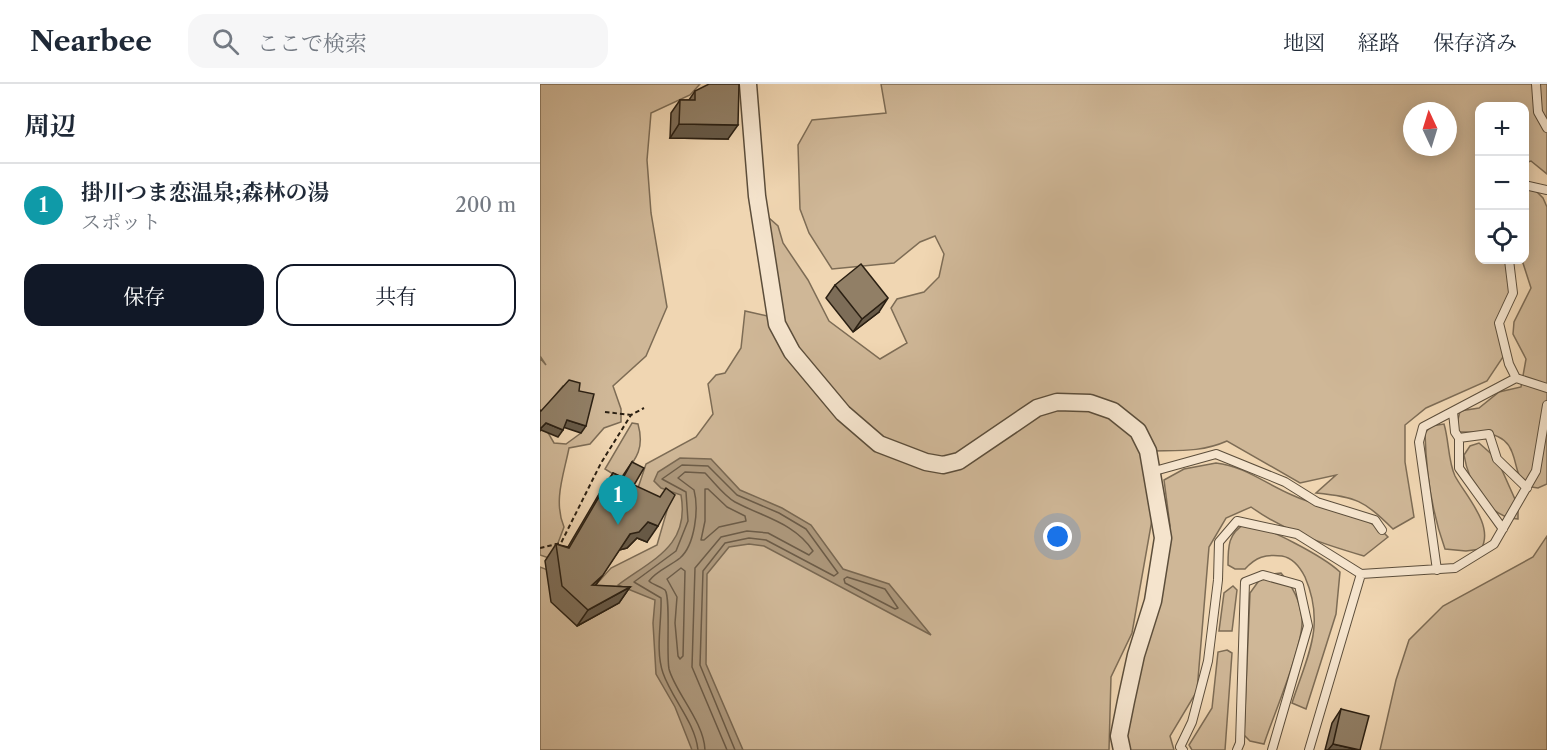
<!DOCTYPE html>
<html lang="ja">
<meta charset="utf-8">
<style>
:root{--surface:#fff;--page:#f6f6f7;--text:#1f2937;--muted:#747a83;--line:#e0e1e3;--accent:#111827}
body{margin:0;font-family:"Libre Caslon Text","Noto Serif JP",serif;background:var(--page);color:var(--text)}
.controls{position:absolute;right:18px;top:18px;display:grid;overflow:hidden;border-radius:12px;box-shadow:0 3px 15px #0003}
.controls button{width:54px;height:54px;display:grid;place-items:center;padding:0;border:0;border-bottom:2px solid var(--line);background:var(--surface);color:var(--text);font:30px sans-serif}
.compass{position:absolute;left:863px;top:18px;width:54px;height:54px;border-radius:50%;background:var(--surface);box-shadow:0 3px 15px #0003;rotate:356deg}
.you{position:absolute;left:518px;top:453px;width:21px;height:21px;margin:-15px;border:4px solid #fff;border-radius:50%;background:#1a73e8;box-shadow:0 0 0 9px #1a73e833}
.badge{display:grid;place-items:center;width:39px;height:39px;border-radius:50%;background:var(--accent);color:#fff;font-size:20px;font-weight:700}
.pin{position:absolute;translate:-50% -50px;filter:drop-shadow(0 2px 3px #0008)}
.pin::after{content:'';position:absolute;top:32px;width:21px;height:18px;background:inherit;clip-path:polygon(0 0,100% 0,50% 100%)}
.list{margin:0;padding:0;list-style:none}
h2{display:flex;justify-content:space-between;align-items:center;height:78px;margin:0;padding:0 24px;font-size:26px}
h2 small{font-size:20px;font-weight:400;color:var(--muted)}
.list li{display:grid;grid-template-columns:39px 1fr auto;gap:18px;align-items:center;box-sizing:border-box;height:84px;padding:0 24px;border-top:2px solid var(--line)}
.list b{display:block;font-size:22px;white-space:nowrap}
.list p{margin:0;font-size:20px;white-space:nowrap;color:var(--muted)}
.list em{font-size:20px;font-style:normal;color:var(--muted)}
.actions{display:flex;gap:12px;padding:18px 24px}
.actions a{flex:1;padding:14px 0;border:2px solid var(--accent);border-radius:18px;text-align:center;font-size:21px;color:var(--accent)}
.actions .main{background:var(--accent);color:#fff}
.icon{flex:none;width:33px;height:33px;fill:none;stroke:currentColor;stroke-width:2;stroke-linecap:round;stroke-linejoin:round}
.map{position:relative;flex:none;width:1007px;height:666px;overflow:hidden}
header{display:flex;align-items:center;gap:36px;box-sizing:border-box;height:84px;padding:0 30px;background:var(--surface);border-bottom:2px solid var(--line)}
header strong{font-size:28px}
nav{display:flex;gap:33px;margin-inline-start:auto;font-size:21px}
.search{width:420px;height:54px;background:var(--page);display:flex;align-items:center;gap:15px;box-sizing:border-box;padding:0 21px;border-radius:18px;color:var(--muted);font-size:22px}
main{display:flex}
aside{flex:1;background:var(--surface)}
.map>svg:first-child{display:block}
.green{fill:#cfb797;stroke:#7d6c55;stroke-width:1.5;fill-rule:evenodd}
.water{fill:#ad987c;stroke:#796852;stroke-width:1.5}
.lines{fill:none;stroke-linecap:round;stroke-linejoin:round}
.shore{stroke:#6c5c48;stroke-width:1.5}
.lane-casing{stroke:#5c4e3b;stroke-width:10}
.street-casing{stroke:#5c4e3b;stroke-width:19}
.path{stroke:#2b2013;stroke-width:2;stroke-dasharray:4.5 3;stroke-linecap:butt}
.lane{stroke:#f5e4cd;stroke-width:8}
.street{stroke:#f5e4cd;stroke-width:16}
.wall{fill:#7d6d58;stroke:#2b2013;stroke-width:1.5}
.shaded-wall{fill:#665947;stroke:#2b2013;stroke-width:1.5}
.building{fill:#917f66;stroke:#2b2013;stroke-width:1.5}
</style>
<header>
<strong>Nearbee</strong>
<div class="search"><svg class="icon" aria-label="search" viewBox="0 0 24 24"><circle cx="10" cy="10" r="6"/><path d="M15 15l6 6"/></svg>ここで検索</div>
<nav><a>地図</a><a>経路</a><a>保存済み</a></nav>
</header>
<main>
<aside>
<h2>周辺<small></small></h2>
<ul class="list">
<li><span class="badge" style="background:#0f9aa8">1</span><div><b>掛川つま恋温泉;森林の湯</b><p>スポット</p></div><em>200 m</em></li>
</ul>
<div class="actions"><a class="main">保存</a><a>共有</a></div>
</aside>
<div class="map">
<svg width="1007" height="666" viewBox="0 0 1007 666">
<rect width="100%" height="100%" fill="#f0d6b2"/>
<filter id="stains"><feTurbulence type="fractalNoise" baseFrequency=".00333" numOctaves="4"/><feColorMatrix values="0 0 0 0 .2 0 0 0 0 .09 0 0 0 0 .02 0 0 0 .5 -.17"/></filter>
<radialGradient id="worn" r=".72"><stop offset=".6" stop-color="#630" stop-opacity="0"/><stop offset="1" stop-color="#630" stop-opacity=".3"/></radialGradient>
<path class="green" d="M0,0H160L150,11L111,29L107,76L111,129L127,223L106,272L73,302L81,325V338L64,344L50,360L29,364C24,390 13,417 24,443L12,475L0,471V335L14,359L26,360L41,349L35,307L23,302L0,330V274L6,281L0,272Z
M341,0H1007V90L991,77L985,79L984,22H939V176H964L976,205L959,239L969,264L947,297L886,324L865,341V378L874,433L853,445C823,416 817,413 776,409L796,391L760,399L687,357C660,369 636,366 608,367L616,413L592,549L571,593L569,666H0V483L13,488L37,542L71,523L43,515L71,484L117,461L128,423L98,404L106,380L156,353L173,330L168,300L176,291L185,289L201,264L205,227L236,234L229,134L238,142L243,159L268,196L289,237L340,275L367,259L351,224L357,215L384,208L399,193L404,170L395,152L380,158L354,179L292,185L269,149L260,125L258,61L272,36L346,29ZM872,27H908V63H872Z
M985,103H992L1003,114L1007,123V400L998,404L985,402C975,388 978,383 972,368C964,345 935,348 915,348L920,327L939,324L959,308L981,303L986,275L973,250L974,238L991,204L982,176H984Z
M92,339L98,340C105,365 96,375 81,395L65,385Z
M904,340C909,356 908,377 915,392C925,411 955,442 941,465L926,467L905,465C892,429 886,387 885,349L891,342Z
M939,359L957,375L978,422V435C947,434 928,396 924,371L930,362Z
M676,379C704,382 726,400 752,411C783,426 823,425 848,453L824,472C783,460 746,448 711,423L686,434L669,463L657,607L630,652L634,666H582L621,477L630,442L624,396L644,385Z
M705,440C725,441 784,473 800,488L796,530L766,625L752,619C767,572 786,542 765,493C760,483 753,474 742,472C725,470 716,473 705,485H695L688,481C688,463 688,449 705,440Z
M1007,452V666H840L856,596L869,556L903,522L993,473Z
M741,489C753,503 760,516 762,535C764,561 733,632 724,660L710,657L704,651L710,509L723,491Z
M693,502L697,506L692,547H679L684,509Z
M687,566L692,569L685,666H652L649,661L672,624L678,568Z"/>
<path class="water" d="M140,374L171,375L200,406L242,424L271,441L303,485L349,500L391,551L224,462L209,460L189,463L167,490L166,580L203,666H152L135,623L116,590L113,539L115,516L78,501C113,475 150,462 141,411L121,404L114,397L118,388Z"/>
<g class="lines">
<path class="shore" d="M165,405H168L187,423L205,432L206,437L179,443L164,456H161L165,437Z
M141,484L145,487L143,572L140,575L138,572L135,539L137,513L127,495Z
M307,493L345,505L358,524L355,525L305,499L304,495Z
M158,666C155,638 132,615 123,589C115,566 122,537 121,514L94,498L136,467L148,437L146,408L122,395L142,381L168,382L197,411L239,429L266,445L298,489L294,492L226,456L209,454L185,459L163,487L160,581L195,666
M165,666C164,638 135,608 129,585C126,570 131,513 125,506C120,502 113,501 109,497C116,487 130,482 140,474C155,461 159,425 154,406L138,394L145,388L165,389C174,398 184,412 195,418C223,433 255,439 273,467L269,471L228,449L207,447L181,453L155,484L152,583L187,666"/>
<g class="lane-casing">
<path id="lane" d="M996,0L998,28L1007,44
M984,101L1007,106
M976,294L1007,304
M913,328L915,348L919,354V384L963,445
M919,354L949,350L957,375L987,404
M611,388L676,370L745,398L777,418L835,436L842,446
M897,486L879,358L883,343L976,294L969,280L959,239L973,209L969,176
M643,666L640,663L652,638L668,577L678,496L679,458L697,437L757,450L821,490L915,484L954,460L996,387L1007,321
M697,666L700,659L705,498L723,491L759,501L768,542L732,666
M769,666L821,490"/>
</g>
<g class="street-casing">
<path id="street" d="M208,0L217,112L237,240L252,268L303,329L339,360L386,378L403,381L419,377L497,324L517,318L550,319L573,327L598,347L608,367L623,454L613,517L596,571L586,617L579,652L582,666"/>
</g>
<path class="path" d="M65,328L91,331
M0,464L21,459L61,379L91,331L104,324"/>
<use href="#lane" class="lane"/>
<use href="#street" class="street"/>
</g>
<path class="wall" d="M155,7L188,55L130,54L131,29L140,16H149Z
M295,201L339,228L313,248L286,214Z
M92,378L94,401L107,458L97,454L87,464L79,466L55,502L90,503L79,519L37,542L11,518L5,477L16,460L28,463L62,405L73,389L82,393Z
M801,625L820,666H785L792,639Z"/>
<path class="shaded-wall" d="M139,40L198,41L188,55L130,54Z
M348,214L339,228L313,248L322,235Z
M27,336L46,342L41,349L23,343Z
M6,339L23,346L18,353L1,346L0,347V345Z
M108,438L118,442L107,458L97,454L87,464L79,466L90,450Z
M63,491L51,507L52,501Z
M90,503L79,519L37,542L48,526Z
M793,660L818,666H788Z"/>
<path class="building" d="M169,0H199L198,41L139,40L140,16H155V7Z
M321,180L348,214L322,235L295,201Z
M29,296L40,299L39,307L54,310L46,342L27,336L23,346L6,339L0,345V326L1,327Z
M92,378L104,384L94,401L120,413L126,404L135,411L118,442L108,438L99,448L90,450L63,491L52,501L90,503L48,526L22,502L16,460L29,464L73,389L83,394Z
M801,625L829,632L820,666L793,660Z"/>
<rect width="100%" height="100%" filter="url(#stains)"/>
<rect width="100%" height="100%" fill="url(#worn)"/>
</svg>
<div class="controls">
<button>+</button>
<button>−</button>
<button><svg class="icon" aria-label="locate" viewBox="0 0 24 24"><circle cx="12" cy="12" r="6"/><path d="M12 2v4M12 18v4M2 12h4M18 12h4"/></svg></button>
</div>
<svg class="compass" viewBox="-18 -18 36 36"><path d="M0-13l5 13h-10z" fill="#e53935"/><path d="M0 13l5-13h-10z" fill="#747a83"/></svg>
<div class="you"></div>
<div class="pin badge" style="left:78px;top:441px;background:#0f9aa8">1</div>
</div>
</main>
